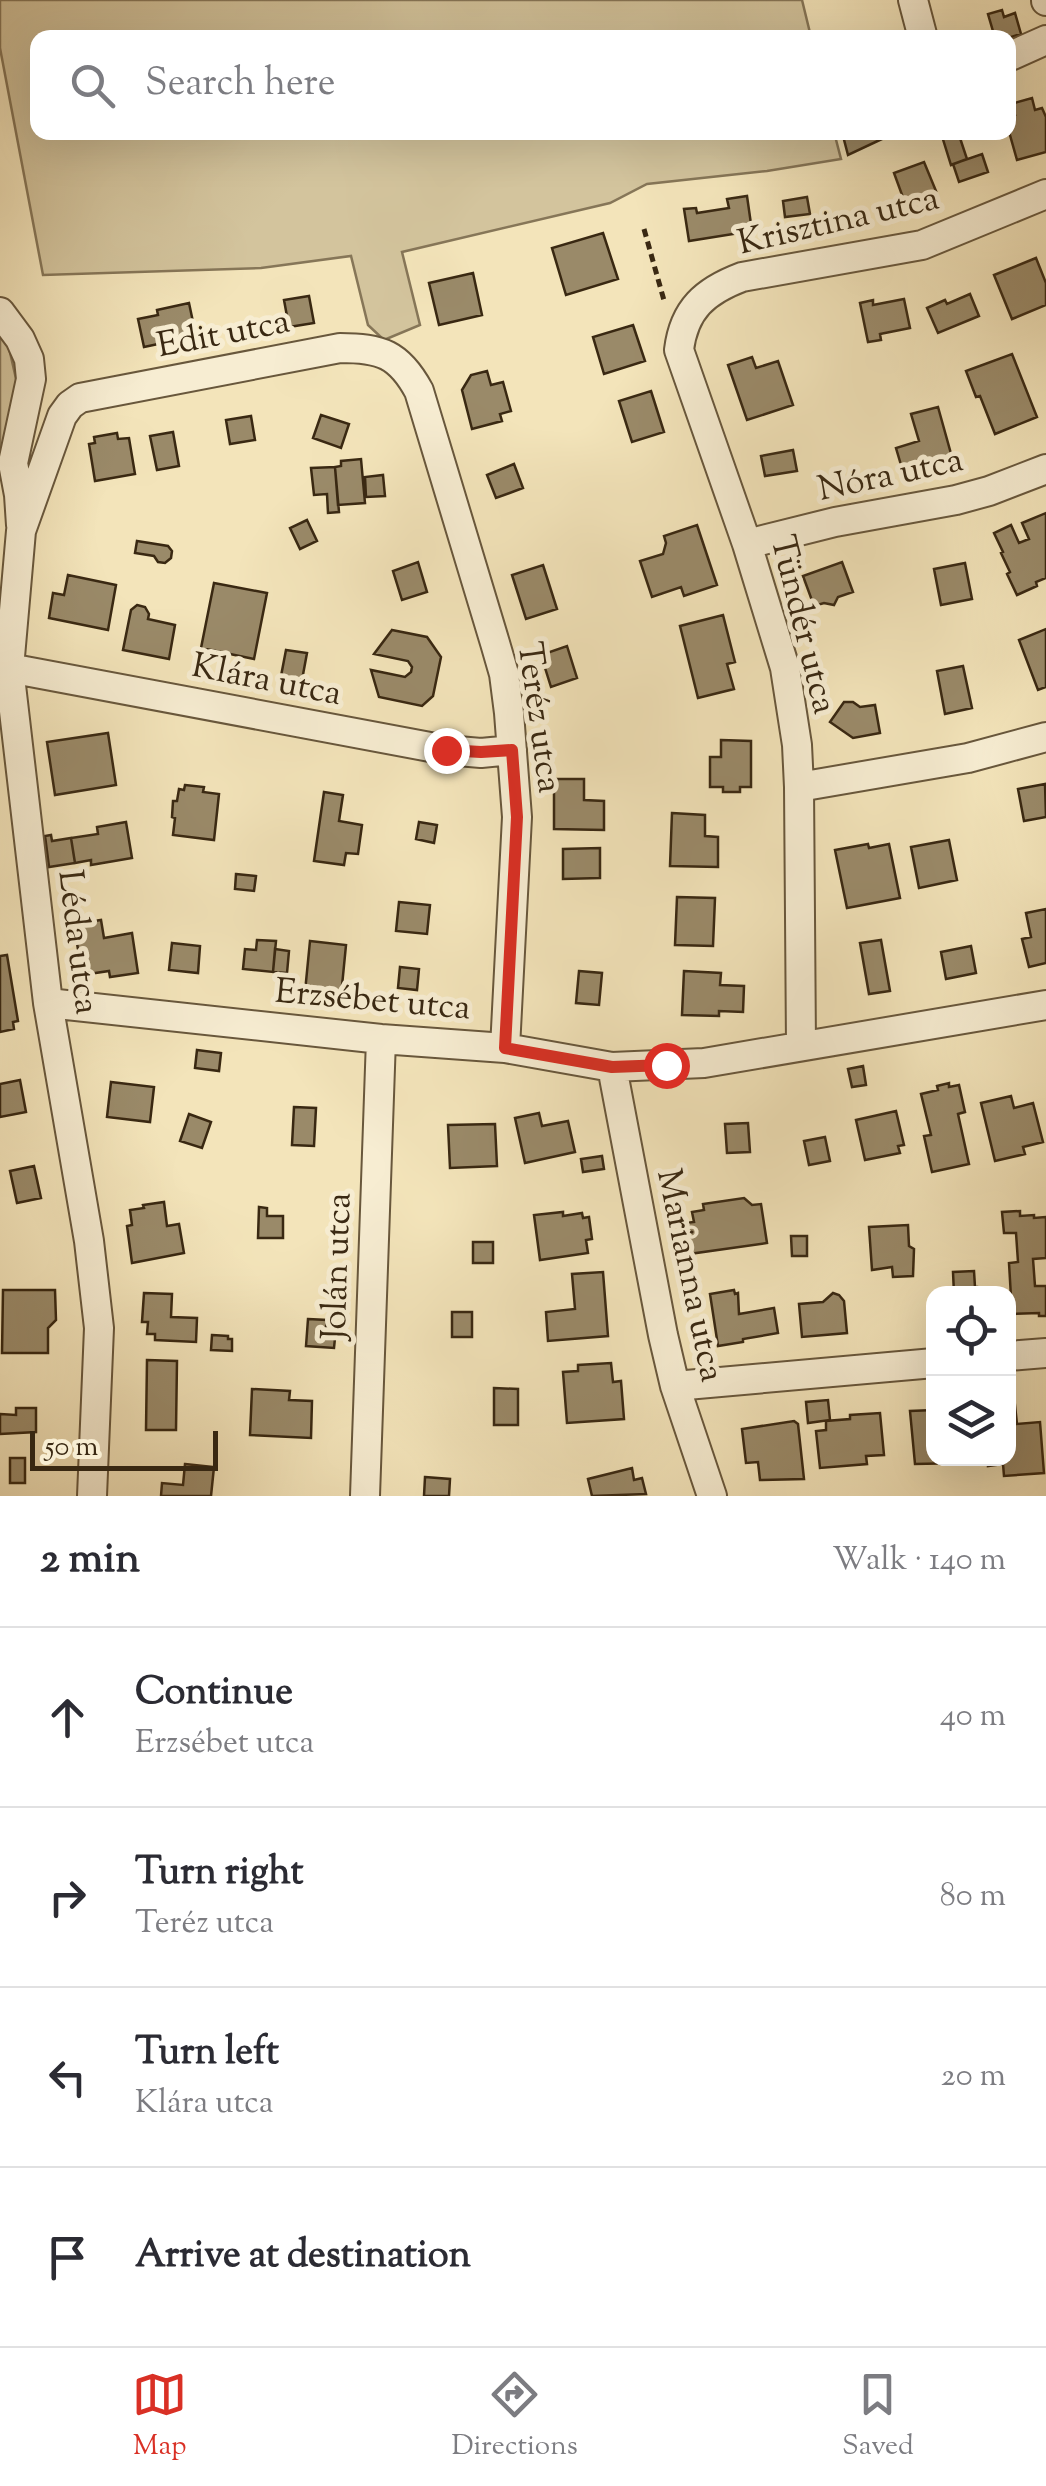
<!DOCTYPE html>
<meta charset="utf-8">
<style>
:root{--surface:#fff;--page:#f2f2f3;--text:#2b2b33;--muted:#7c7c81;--line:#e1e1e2;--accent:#d93025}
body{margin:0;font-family:"Sorts Mill Goudy",serif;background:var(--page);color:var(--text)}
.controls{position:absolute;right:30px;bottom:30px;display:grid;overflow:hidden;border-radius:20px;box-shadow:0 10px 40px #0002}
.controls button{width:90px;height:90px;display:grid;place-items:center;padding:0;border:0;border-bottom:2px solid var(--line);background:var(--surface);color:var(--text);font:50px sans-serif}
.scale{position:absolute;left:30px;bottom:25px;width:188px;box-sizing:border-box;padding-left:10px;border:5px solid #392812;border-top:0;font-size:28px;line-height:35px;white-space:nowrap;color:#392812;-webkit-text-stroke:8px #f7edd2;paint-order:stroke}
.stop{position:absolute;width:30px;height:30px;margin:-22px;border:8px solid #d93025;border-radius:50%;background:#fff}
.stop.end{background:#d93025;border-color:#fff;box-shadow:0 2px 10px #0008}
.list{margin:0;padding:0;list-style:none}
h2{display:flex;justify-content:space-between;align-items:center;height:130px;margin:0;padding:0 40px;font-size:42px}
h2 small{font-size:32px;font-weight:400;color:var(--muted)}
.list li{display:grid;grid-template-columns:65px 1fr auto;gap:30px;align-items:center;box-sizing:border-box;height:180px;padding:0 40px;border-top:2px solid var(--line)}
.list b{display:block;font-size:38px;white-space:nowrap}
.list p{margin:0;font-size:32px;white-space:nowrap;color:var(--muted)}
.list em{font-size:32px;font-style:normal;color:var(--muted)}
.icon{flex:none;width:55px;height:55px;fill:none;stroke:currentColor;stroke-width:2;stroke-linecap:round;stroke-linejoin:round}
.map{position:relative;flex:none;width:1046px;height:1496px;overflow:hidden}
.search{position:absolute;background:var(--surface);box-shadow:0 10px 40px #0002;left:30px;right:30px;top:30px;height:110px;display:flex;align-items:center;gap:25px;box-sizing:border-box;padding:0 35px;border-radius:20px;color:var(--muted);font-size:38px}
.sheet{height:850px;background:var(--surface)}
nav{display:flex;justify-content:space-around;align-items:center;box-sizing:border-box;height:140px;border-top:2px solid var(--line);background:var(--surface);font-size:28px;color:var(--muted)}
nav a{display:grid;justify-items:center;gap:5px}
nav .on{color:var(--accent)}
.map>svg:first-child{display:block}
.green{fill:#d3c49d;stroke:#867658;stroke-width:2.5}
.building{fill:#9a8a69;stroke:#392812;stroke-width:2.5}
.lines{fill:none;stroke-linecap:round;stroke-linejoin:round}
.minor-casing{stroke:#68573c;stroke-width:32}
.path{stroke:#392812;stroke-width:5;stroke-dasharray:8 5;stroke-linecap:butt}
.minor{stroke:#f7edd2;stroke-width:28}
.route{stroke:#d93025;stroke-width:12}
.labels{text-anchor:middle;stroke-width:10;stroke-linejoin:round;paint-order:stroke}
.street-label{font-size:35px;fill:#392812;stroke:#f7edd2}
</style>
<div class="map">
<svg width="1046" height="1496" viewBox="0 0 1046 1496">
<rect width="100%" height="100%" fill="#f3e4ba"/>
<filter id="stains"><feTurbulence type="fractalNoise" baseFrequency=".002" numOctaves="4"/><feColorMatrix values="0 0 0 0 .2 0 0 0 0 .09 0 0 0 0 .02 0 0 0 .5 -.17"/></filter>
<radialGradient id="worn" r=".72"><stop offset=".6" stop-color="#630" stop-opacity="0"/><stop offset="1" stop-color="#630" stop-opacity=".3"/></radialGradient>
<path class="green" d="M0,0H802L811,37L38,38V132H834L841,159L767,171L647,184L610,203L402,252L420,325L384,340L368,325L351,256L261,268L43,275L0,48Z
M0,330L6,335L17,383L0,460Z"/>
<path class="building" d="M1002,10L1004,17L1015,13L1021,34L1008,38H995L988,14Z
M1032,98L1035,110L1042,108L1046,117V152L1017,160L1008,128V117L1015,115L1011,104Z
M842,132H880L882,139L848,155Z
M958,132L967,159L951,165L941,133Z
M982,154L988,172L959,182L953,164Z
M924,162L936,191L905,203L894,173Z
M747,196L752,231L689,241L684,209L696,208L697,213L729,208L727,199Z
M807,197L810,214L785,217L783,201Z
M603,233L618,279L566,295L552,248Z
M1036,258L1046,283V305L1012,319L994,275Z
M473,273L482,315L439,325L429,283Z
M970,294L979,316L938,333L927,308L945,300L947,304Z
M309,296L314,323L289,327L284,300Z
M904,299L910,328L880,334L881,340L868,342L860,303L873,300V305Z
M189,303L196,336L144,347L138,319L158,315L157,310Z
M633,325L645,361L604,374L593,337Z
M1012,354L1037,417L995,434L980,396L976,397L966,371Z
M752,357L756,368L778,361L793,405L747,420L728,365Z
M487,371L491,385L503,382L511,411L500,414L502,421L472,429L462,390L471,375Z
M651,391L664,432L632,442L619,401Z
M938,407L953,461L904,475L896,448L919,441L911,414Z
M321,415L349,424L341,448L313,438Z
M251,416L255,440L230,444L226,420Z
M173,432L179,466L157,470L150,436Z
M117,433L118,439L129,438L135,474L95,481L89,444L95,443L94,437Z
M793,450L797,471L765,476L761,456Z
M361,459L365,503L338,505L335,467L341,466V461Z
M514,464L523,488L496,498L487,475Z
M335,467L339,512L328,513L327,494L314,495L311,468Z
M383,475L385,496L366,497L365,477Z
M1046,513V578L1036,582L1037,586L1017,595L1007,574L1010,572L1001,553L1003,552L994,533L1011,525L1019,543L1029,539L1022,523Z
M307,520L317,541L300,549L290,528Z
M697,525L717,585L684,596L681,587L652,597L640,561L663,554L666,543L664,536Z
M137,541L168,546L172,551L171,558L165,563L158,562L154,556L135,553Z
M418,562L427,592L402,600L393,571Z
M842,562L853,592L838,597L834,605L824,603L814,606L803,576Z
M965,563L972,599L941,605L934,569Z
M543,565L557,609L526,619L512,575Z
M68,575L116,585L108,630L49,618L53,593L64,595Z
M214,583L267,593L254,659L201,648Z
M137,605L145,607L149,614L148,619L175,625L169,659L123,650L131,610Z
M723,615L735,662L727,664L734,689L698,698L680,626Z
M1046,629V687L1038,690L1019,640Z
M392,630L427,637L441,657L433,696L422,706L379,697L371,670L405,677L411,672L412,667L408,661L374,654Z
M567,646L577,678L551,687L541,655Z
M286,650L307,653L302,680L281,676Z
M963,666L972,708L945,714L937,671Z
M844,702H853L860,707L875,705L880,733L853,738L830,722Z
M108,733L116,785L55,795L47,742Z
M721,740L751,741V787H740V792H723V787H710V757H721Z
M554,779H584V800L604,801V830L554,829Z
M1045,784L1046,817L1024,821L1018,789Z
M185,785L204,787L203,792L219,794L214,840L173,835L175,818L172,817L173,801H177L179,789L184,790Z
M324,792L343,795L339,821L362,825L358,854L346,853L344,865L314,861Z
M672,813L705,815V836L718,837V867L670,866Z
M126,822L132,858L91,865V860L75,863L71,838L98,834L97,827Z
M419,822L437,825L434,843L416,839Z
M51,835L52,841L71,838L75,863L49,867L45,836Z
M949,840L957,880L919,888L911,847Z
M868,844L869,848L889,844L900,898L847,908L835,850Z
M600,848V878L563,879V849Z
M236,874L256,876L254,891L235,889Z
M677,897L715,898L713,946L675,945Z
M399,902L430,905L427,934L396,931Z
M1046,909V963L1029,967L1022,939L1031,937L1026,913Z
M101,920L104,938L132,933L138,973L110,977L109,971L82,975L74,924Z
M257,940L276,941L273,972L243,969L245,949L256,950Z
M881,940L890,991L869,994L860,943Z
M310,941L346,945L341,996L305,992Z
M172,943L200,946L198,973L169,970Z
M971,946L976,973L946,979L941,952Z
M275,949L289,951L287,973L273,972Z
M7,955L18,1021L13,1022L14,1029L0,1032V956Z
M400,967L419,969L417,990L398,988Z
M579,971L602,973L599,1005L576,1003Z
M684,971L721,973L720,985L744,986L743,1012L719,1011V1016L682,1015Z
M197,1050L221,1053L219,1071L195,1068Z
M863,1066L866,1085L852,1087L848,1069Z
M20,1080L26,1112L0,1117V1084Z
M111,1082L154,1087L150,1122L107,1117Z
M949,1083V1087L959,1085L965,1112L958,1114L969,1164L932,1172L924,1136L931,1135L921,1094L938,1090L937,1086Z
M1011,1096L1014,1108L1033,1103L1043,1142L1023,1147L1025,1154L995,1161L981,1103Z
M294,1107L316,1108L314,1146L292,1145Z
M896,1111L904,1145L898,1146L900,1153L865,1160L856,1120Z
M539,1113L542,1126L568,1121L575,1152L525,1163L515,1118Z
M189,1114L211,1122L202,1148L180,1141Z
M748,1123L750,1152L727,1153L725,1124Z
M495,1124L497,1166L450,1168L448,1125Z
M825,1137L830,1161L809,1165L804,1141Z
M602,1156L604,1169L583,1172L581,1159Z
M34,1166L41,1198L17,1203L10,1171Z
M744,1198L752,1205L761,1204L767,1243L689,1254L685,1223L694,1222L692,1212L704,1210L703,1204Z
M164,1202L167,1226L179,1224L184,1253L132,1263L127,1226L132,1225L130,1210L144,1208L143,1205Z
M259,1207L267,1208V1216H283V1238H258Z
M1020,1211V1216L1034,1215V1218L1046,1217V1258L1033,1259L1035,1286H1046V1316H1039V1313L1012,1314L1009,1263L1018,1262L1016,1233H1004L1002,1212Z
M563,1212V1216L582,1213L583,1218L589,1217L592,1239L586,1240L588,1253L540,1260L534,1215Z
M908,1225L909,1246L914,1249L913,1276L893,1277L892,1267L872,1270L869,1227Z
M791,1236H807V1256H792Z
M473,1242H493V1263H473Z
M974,1271L975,1287H977V1290L990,1289V1294H954L953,1272Z
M603,1272L608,1336L548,1341L546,1312L575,1309L572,1274Z
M3,1290H55L56,1320L48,1328V1353H2Z
M734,1290L735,1294L738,1293L739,1314L774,1308L778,1333L743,1339V1342L718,1346L710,1294Z
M144,1293L172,1294L171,1317L197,1318L196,1342L155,1340V1334H147L148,1322H142Z
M833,1293L839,1295L844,1301L847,1333L802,1337L799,1304L823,1302Z
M452,1312H472V1337H452Z
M308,1319L327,1320L326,1327L336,1328L334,1348L306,1346Z
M212,1335L228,1336V1339H232V1351L211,1350Z
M147,1360L177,1361L176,1430H146Z
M611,1363L613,1382L621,1381L624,1419L567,1423L563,1372L578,1371V1365Z
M494,1388L518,1389V1425H494Z
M252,1389L290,1391L289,1400L312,1401L311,1438L250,1435Z
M1008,1396H1014L1017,1424L1040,1422L1044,1473L1004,1476L1003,1464L988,1466V1458H1008Z
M828,1400L830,1420L808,1423L806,1402Z
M16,1408H36V1432L0,1434V1414L16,1415Z
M934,1410V1458H963V1463L915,1464L910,1411Z
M880,1413L884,1455L866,1456L867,1464L820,1468L816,1431L826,1430V1421L850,1419V1415Z
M794,1421L798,1424L804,1479L760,1480L758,1462L746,1463L742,1429Z
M10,1458H25V1483H10Z
M185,1464L214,1467L211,1496H161L162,1483L183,1485Z
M632,1468L634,1480L642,1478L646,1494L592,1496L588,1479Z
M425,1477L450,1479L449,1496H424Z"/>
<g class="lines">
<g class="minor-casing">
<path id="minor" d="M913,0L923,38
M1046,0V1
M1008,57L1046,40
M0,312L20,339L29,359L31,379L13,463L19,495L21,525
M747,544L835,522L956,500L989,491L1046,469
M9,668L446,750L481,753L512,750
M799,787L968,758L1046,737
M48,1003L381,1039L505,1048L612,1067L704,1063L1046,1005
M801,1046L799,787L797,745L785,668L747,544L679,350C684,309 705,291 742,277L922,245L1046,194
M612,1067L663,1335L675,1386L712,1496
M1008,1356L1046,1353
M675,1386L934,1363
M92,1496L99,1328L89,1241L48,1003L9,668L21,531L62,416L70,405L80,398L340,348C381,348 399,354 419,391L495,643L504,674L509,713L517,817L505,1048
M365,1496L381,1039"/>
</g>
<path class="path" d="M644,229L665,304"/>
<use href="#minor" class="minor"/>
</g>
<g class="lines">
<path class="route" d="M446,750L481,752L512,750L517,817L505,1048L612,1067L666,1065"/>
</g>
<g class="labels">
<g class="street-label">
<text transform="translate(838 219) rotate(-13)" y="12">Krisztina utca</text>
<text transform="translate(223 332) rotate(-11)" y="12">Edit utca</text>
<text transform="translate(890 473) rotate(-12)" y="12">Nóra utca</text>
<text transform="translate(805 624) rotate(76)" y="12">Tündér utca</text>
<text transform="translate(267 678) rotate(11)" y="12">Klára utca</text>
<text transform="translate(541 717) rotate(82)" y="12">Teréz utca</text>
<text transform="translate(80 942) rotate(83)" y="12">Léda utca</text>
<text transform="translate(373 998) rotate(5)" y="12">Erzsébet utca</text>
<text transform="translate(335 1266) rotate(-88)" y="12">Jolán utca</text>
<text transform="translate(692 1275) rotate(78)" y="12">Marianna utca</text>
</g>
</g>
<rect width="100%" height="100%" filter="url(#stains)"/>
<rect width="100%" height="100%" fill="url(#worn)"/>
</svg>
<div class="controls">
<button><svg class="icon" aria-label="locate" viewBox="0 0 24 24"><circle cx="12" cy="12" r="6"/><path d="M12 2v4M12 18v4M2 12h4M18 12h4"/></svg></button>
<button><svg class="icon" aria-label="layers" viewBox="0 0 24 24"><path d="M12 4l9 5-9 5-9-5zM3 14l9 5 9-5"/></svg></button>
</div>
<div class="scale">50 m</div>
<div class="stop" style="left:666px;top:1065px"></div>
<div class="stop end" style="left:446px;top:750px"></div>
<div class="search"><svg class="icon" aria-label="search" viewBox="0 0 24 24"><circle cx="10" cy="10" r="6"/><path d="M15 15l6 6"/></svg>Search here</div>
</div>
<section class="sheet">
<h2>2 min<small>Walk · 140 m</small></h2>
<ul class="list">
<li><svg class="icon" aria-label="ahead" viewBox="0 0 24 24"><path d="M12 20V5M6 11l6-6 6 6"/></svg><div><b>Continue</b><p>Erzsébet utca</p></div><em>40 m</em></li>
<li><svg class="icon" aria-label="right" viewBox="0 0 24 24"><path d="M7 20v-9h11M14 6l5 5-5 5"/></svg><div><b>Turn right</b><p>Teréz utca</p></div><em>80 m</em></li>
<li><svg class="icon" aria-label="left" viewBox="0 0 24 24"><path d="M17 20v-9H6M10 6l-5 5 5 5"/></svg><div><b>Turn left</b><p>Klára utca</p></div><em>20 m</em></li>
<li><svg class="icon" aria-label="arrive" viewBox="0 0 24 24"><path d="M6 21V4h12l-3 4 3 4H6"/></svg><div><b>Arrive at destination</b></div></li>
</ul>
</section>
<nav>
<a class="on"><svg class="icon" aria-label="map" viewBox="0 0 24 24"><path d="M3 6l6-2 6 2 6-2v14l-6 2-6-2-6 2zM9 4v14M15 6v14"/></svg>Map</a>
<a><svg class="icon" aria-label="directions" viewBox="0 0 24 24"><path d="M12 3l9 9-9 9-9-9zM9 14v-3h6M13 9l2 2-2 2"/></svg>Directions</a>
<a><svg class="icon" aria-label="saved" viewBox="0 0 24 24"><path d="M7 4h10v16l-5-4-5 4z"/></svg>Saved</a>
</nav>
